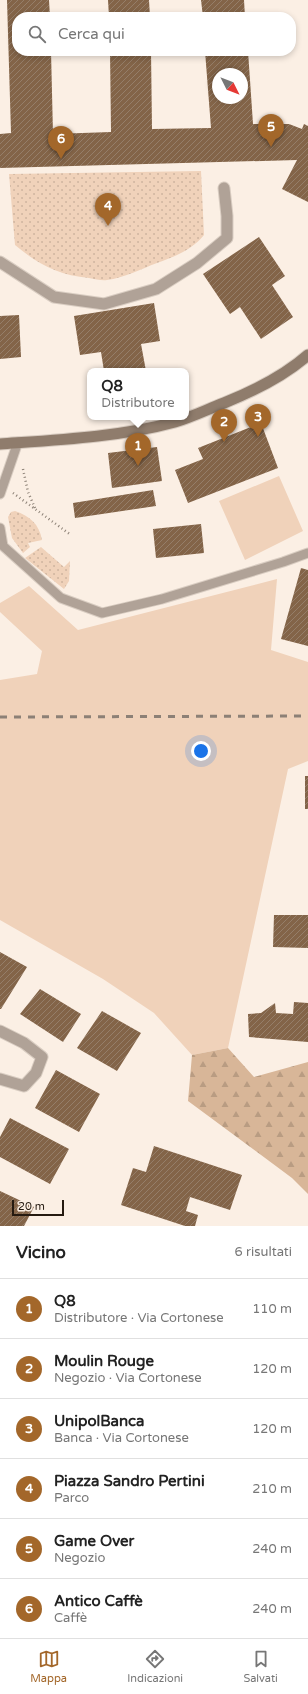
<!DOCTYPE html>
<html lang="it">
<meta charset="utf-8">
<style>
:root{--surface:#fff;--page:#f6f6f6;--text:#222;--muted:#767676;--line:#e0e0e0;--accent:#a3672a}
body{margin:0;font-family:"Varela Round",sans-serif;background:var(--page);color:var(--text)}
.compass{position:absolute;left:212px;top:68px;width:36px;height:36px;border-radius:50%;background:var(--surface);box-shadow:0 2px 6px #0003;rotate:132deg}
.scale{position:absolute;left:12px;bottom:10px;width:52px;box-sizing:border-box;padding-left:4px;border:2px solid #251a10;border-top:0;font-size:11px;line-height:14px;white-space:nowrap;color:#251a10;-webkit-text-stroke:3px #fbefe4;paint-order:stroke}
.you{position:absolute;left:201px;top:751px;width:14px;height:14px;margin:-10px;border:3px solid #fff;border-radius:50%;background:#1a73e8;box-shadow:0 0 0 6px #1a73e833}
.badge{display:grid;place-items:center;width:26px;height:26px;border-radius:50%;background:var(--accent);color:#fff;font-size:13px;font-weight:700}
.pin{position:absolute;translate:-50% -33px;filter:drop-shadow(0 1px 2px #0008)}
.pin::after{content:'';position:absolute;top:21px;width:14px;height:12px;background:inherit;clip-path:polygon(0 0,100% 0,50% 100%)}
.popup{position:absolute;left:87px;top:368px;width:102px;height:52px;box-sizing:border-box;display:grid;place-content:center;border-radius:8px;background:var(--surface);filter:drop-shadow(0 1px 3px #0005);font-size:13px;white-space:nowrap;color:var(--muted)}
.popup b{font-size:15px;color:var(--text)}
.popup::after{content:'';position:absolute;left:50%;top:100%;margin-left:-8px;border:8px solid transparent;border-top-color:var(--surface)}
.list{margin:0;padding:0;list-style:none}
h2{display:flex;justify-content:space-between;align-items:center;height:52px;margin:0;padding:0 16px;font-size:17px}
h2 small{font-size:13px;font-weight:400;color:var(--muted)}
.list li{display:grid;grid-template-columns:26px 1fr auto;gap:12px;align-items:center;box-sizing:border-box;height:60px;padding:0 16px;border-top:1px solid var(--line)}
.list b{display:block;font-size:15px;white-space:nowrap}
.list p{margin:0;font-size:13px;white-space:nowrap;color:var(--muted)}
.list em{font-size:13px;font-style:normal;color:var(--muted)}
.icon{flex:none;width:22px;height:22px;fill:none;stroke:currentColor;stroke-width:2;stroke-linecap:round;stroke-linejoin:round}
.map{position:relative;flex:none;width:308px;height:1226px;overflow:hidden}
.search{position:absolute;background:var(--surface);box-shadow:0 2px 6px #0003;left:12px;right:12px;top:12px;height:44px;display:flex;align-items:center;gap:10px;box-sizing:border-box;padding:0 14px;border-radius:16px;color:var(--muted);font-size:15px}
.sheet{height:412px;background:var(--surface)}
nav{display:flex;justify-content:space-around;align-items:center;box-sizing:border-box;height:56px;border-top:1px solid var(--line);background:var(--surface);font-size:11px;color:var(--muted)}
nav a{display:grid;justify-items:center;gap:2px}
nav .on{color:var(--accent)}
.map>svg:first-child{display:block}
.grass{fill:#f0d2ba}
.forest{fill:url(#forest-firs)}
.garden{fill:url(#garden-dots)}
.building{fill:url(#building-hatch);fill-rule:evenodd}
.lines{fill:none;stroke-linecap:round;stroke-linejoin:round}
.service-casing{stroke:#d9cdc2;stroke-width:11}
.minor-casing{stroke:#d9cdc2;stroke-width:13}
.secondary-casing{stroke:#d9cdc2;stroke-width:13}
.path{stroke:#8d8277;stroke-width:2.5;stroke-dasharray:1 3;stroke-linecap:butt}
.service{stroke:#b0a297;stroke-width:9}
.minor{stroke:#b0a297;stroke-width:11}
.secondary{stroke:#8f7c6c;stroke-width:11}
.rail{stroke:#8c8076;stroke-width:3;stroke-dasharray:7 7;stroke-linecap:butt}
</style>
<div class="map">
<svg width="308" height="1226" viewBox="0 0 308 1226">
<defs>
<pattern id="forest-firs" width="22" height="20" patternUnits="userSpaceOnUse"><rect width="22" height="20" fill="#d8b698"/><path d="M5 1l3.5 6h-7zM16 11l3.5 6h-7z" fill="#b99c82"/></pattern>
<pattern id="garden-dots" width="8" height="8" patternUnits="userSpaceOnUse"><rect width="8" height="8" fill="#f0d2ba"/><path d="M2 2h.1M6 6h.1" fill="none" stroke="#ceb49f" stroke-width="1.8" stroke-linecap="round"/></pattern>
<pattern id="building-hatch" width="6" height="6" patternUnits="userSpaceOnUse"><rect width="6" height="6" fill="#836448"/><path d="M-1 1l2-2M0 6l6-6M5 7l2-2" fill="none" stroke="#957e69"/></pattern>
</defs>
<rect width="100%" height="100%" fill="#fbefe4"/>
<path class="grass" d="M279,476L303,531L245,560L219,501Z
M277,579L271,650L308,662V761L288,769L228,1048L192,1055L154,1013L103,979L0,920V680L37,674L42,651L0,612V603L29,586L78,630Z"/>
<path class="forest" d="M228,1048L254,1077L308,1062V1194L292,1178L188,1101L192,1055Z"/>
<path class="garden" d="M201,171L204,235C192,250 174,257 157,263C141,269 124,278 107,280C102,281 95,279 89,278C58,275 39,265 15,245L9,174Z
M15,511C30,516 39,524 42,540L28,543L30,547L23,553L12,538L8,517L11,512Z
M41,547L64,567L70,561L69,581L64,589L25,558Z"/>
<path class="building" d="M7,0H49L50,17H17V51H51L53,134L111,132L110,51H151L152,129L211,128L205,51H248L253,124H289L302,129L304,124L308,126V202L282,189L297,160L0,168V134L11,133ZM218,74H242V98H218Z
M108,0H149L150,17H109Z
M201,0H244L245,17H203Z
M259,237L285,276L272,285L293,317L261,339L240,307L230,314L203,274Z
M154,303L160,341L141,344L146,371H104L101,352L80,355L74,316Z
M19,315L21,357L0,359V316Z
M261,423L278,468L188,503L175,470L203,459L198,448Z
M157,447L162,481L112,488L108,453Z
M153,490L156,506L75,518L73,503Z
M201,524L204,553L156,558L153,529Z
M301,568L308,570V646L281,639Z
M305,776H308V809H305Z
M274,915H308V948L273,947Z
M0,952L27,967L1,1009H0Z
M40,989L81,1014L63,1042L20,1014Z
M294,1002L308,1003V1042L249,1037L248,1014L261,1013L275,1003L276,1013L293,1014Z
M102,1011L141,1033L117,1071L77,1048Z
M56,1070L100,1094L79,1132L35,1108Z
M10,1118L69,1149L50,1184L0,1157V1137Z
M154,1146L242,1175L230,1210L190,1197L186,1211L198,1215L195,1226H185L121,1205L133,1168L146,1172Z
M0,1191L34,1207L24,1226H0Z"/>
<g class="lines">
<g class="service-casing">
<path id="service" d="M0,494L18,442
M0,528L3,546L61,598L102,613L162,599L283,562L308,553"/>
</g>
<g class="minor-casing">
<path id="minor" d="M0,262L54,297L104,304L156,289L197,263L227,238V216L224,188
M0,1031L24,1043L42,1057L36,1073L24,1086L0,1079"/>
</g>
<g class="secondary-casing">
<path id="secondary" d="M0,444C57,440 120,437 175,422C192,417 208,409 224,403C254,391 283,377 308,355"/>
</g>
<path class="path" d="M23,469L28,492L35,508
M13,493L71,535"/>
<use href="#service" class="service"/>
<use href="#minor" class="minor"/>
<use href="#secondary" class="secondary"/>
<path class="rail" d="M0,717L308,716"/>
</g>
</svg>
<svg class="compass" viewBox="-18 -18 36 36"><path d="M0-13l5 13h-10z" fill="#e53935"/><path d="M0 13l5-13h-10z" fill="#767676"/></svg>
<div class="scale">20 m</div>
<div class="you"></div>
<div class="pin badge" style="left:138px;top:466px">1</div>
<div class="popup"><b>Q8</b>Distributore</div>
<div class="pin badge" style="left:224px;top:442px">2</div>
<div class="pin badge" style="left:258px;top:437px">3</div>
<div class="pin badge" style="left:108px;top:226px">4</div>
<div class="pin badge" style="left:271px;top:147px">5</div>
<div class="pin badge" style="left:61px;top:159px">6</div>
<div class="search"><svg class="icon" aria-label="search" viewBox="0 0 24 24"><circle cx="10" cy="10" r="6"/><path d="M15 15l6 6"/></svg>Cerca qui</div>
</div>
<section class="sheet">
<h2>Vicino<small>6 risultati</small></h2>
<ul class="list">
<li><span class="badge">1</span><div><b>Q8</b><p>Distributore · Via Cortonese</p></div><em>110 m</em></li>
<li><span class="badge">2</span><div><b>Moulin Rouge</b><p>Negozio · Via Cortonese</p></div><em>120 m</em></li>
<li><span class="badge">3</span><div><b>UnipolBanca</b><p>Banca · Via Cortonese</p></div><em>120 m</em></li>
<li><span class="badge">4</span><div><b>Piazza Sandro Pertini</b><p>Parco</p></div><em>210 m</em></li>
<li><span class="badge">5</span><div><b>Game Over</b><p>Negozio</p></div><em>240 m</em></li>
<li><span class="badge">6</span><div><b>Antico Caffè</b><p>Caffè</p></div><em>240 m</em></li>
</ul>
</section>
<nav>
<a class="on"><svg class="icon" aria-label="map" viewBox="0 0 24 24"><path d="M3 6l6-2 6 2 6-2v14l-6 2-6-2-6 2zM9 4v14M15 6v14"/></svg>Mappa</a>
<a><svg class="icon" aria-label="directions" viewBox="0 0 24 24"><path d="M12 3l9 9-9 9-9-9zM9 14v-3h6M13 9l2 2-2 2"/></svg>Indicazioni</a>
<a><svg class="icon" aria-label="saved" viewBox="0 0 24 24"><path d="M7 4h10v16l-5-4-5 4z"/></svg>Salvati</a>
</nav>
